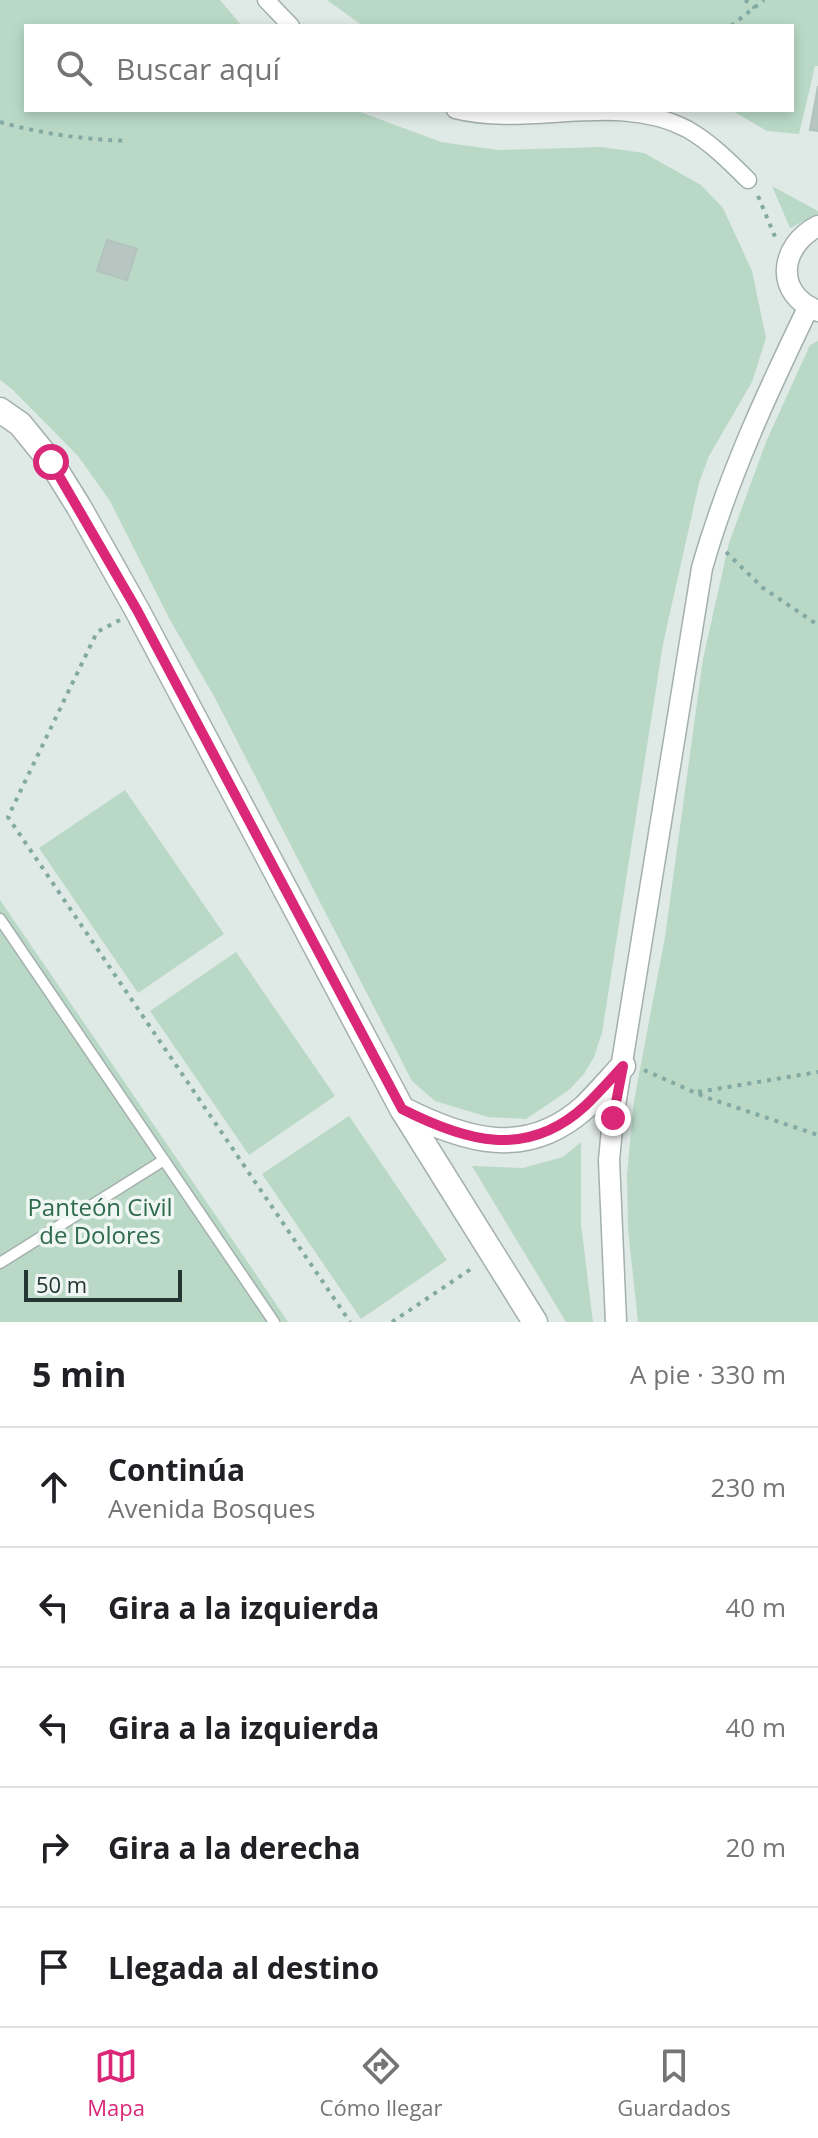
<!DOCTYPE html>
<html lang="es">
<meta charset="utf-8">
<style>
:root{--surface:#fff;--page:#f2f2f2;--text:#202124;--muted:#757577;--line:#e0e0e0;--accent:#db2777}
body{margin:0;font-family:"Open Sans",sans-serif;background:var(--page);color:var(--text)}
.scale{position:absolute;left:24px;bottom:20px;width:158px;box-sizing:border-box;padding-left:8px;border:4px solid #223734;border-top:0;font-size:22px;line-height:28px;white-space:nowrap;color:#223734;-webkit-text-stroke:6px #eff6f3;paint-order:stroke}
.stop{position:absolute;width:24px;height:24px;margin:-18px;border:6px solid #db2777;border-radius:50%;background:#fff}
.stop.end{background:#db2777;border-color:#fff;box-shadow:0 2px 8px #0008}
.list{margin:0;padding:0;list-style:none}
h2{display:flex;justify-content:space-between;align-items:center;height:104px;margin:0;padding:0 32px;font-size:34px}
h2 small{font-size:26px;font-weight:400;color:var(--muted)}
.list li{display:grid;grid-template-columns:52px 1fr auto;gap:24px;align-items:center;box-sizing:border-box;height:120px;padding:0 32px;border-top:2px solid var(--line)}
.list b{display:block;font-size:30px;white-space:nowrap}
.list p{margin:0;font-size:26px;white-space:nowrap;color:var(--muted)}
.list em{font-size:26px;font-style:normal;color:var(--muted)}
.icon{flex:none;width:44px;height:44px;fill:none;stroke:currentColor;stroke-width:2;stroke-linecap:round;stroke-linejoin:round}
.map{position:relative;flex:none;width:818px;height:1322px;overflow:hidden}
.search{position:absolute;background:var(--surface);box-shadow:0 4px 12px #0003;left:24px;right:24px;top:24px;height:88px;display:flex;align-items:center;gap:20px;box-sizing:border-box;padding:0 28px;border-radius:0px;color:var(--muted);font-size:30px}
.sheet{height:704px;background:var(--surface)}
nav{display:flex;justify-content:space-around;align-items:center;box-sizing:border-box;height:112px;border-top:2px solid var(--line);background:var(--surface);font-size:22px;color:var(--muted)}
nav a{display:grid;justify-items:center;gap:4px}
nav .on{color:var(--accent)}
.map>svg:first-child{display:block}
.green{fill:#b9d9c6}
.building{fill:#b8c6c2;stroke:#b2c2bd;stroke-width:2}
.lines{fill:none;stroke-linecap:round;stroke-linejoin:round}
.service-casing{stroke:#a3b0ad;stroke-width:13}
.pedestrian-casing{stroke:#a3b0ad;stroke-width:19}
.minor-casing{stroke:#a3b0ad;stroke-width:23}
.tertiary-casing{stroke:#a3b0ad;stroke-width:27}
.path{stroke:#82aaa2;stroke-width:4;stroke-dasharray:4 6;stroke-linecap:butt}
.service{stroke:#fff;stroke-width:10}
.pedestrian{stroke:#fff;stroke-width:16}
.minor{stroke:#fff;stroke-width:20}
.tertiary{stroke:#fff;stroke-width:24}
.route{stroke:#db2777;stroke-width:10}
.labels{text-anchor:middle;stroke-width:7;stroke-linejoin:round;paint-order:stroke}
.park-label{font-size:24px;fill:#2f6b4d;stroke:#eff6f3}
</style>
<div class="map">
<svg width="818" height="1322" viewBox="0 0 818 1322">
<rect width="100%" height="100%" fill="#dfe9e6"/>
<path class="green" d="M0,0H220L242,26H26V110H355L441,142L498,150L601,147L644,153L701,185L723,208L752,271L766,338L752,382L709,456L699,483L663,644L602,1033L594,1057L584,1074L569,1090L526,1119L488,1117L435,1101L412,1081L215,698L169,618L110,501L78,456L12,389L0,380Z
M327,0H818V66H815L799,134L767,131L731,110H792V26H363Z
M772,186L818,211V214L790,228Z
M818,341V1322H638L628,1229L627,1174L634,1101L665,937L703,659L729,543L766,442L810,345Z
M125,790L224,934L138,993L39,848Z
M0,900L253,1270L288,1322H0Z
M236,952L335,1096L249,1155L150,1011Z
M349,1116L447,1260L361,1319L262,1174Z
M581,1142V1224L593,1322H566L472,1166L523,1168L563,1157Z"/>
<path class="building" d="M818,86V131L810,130Z
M107,240L137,249L127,280L97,271Z"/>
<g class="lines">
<g class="service-casing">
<path id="service" d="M0,919L274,1322
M0,1263L164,1160"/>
</g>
<g class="pedestrian-casing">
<path id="pedestrian" d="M266,0L291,26
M455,110C530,129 617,92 687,129C710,142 729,161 748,180"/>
</g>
<g class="minor-casing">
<path id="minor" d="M818,226C779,246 774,294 818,311
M616,1322L609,1160L613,1118L702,568C728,477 767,393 808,308"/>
</g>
<g class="tertiary-casing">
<path id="tertiary" d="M0,410L20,424L51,462L79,507L137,610L402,1109L535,1322
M402,1109C465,1141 526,1160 585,1107C598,1094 610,1080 623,1066"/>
</g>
<path class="path" d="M745,0L755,8
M731,26L764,0
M0,122C42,134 82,139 126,141
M758,196L776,239
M726,552L763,588L818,625
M120,620L97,632L8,817L350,1322
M644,1070L705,1097L818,1135
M698,1092L818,1072
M392,1322L474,1267"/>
<use href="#service" class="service"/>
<use href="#pedestrian" class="pedestrian"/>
<use href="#minor" class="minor"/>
<use href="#tertiary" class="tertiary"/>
</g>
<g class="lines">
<path class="route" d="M51,462L137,610L402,1109C465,1141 526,1160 585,1106C598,1094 610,1080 623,1066L613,1118"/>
</g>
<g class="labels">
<g class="park-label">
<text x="100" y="1216">Panteón Civil<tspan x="100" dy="28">de Dolores</tspan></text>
</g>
</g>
</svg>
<div class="scale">50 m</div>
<div class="stop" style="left:51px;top:462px"></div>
<div class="stop end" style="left:613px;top:1118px"></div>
<div class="search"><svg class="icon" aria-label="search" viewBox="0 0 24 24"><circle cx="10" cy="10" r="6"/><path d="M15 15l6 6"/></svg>Buscar aquí</div>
</div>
<section class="sheet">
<h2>5 min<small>A pie · 330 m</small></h2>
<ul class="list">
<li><svg class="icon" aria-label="ahead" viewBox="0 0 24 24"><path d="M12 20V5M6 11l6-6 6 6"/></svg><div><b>Continúa</b><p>Avenida Bosques</p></div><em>230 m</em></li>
<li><svg class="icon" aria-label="left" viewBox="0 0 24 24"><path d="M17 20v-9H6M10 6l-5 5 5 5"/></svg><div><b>Gira a la izquierda</b></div><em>40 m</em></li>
<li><svg class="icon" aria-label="left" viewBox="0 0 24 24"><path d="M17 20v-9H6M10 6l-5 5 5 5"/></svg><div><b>Gira a la izquierda</b></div><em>40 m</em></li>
<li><svg class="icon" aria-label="right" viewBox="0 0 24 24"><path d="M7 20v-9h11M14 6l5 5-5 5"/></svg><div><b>Gira a la derecha</b></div><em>20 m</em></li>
<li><svg class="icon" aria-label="arrive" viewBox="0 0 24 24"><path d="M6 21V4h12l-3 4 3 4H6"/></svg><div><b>Llegada al destino</b></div></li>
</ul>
</section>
<nav>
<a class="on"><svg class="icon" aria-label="map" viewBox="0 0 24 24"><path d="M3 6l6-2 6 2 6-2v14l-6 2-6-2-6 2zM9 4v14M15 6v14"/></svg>Mapa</a>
<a><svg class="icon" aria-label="directions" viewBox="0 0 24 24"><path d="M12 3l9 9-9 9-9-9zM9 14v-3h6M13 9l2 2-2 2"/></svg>Cómo llegar</a>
<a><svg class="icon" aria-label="saved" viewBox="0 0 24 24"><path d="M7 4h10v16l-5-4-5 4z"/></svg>Guardados</a>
</nav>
